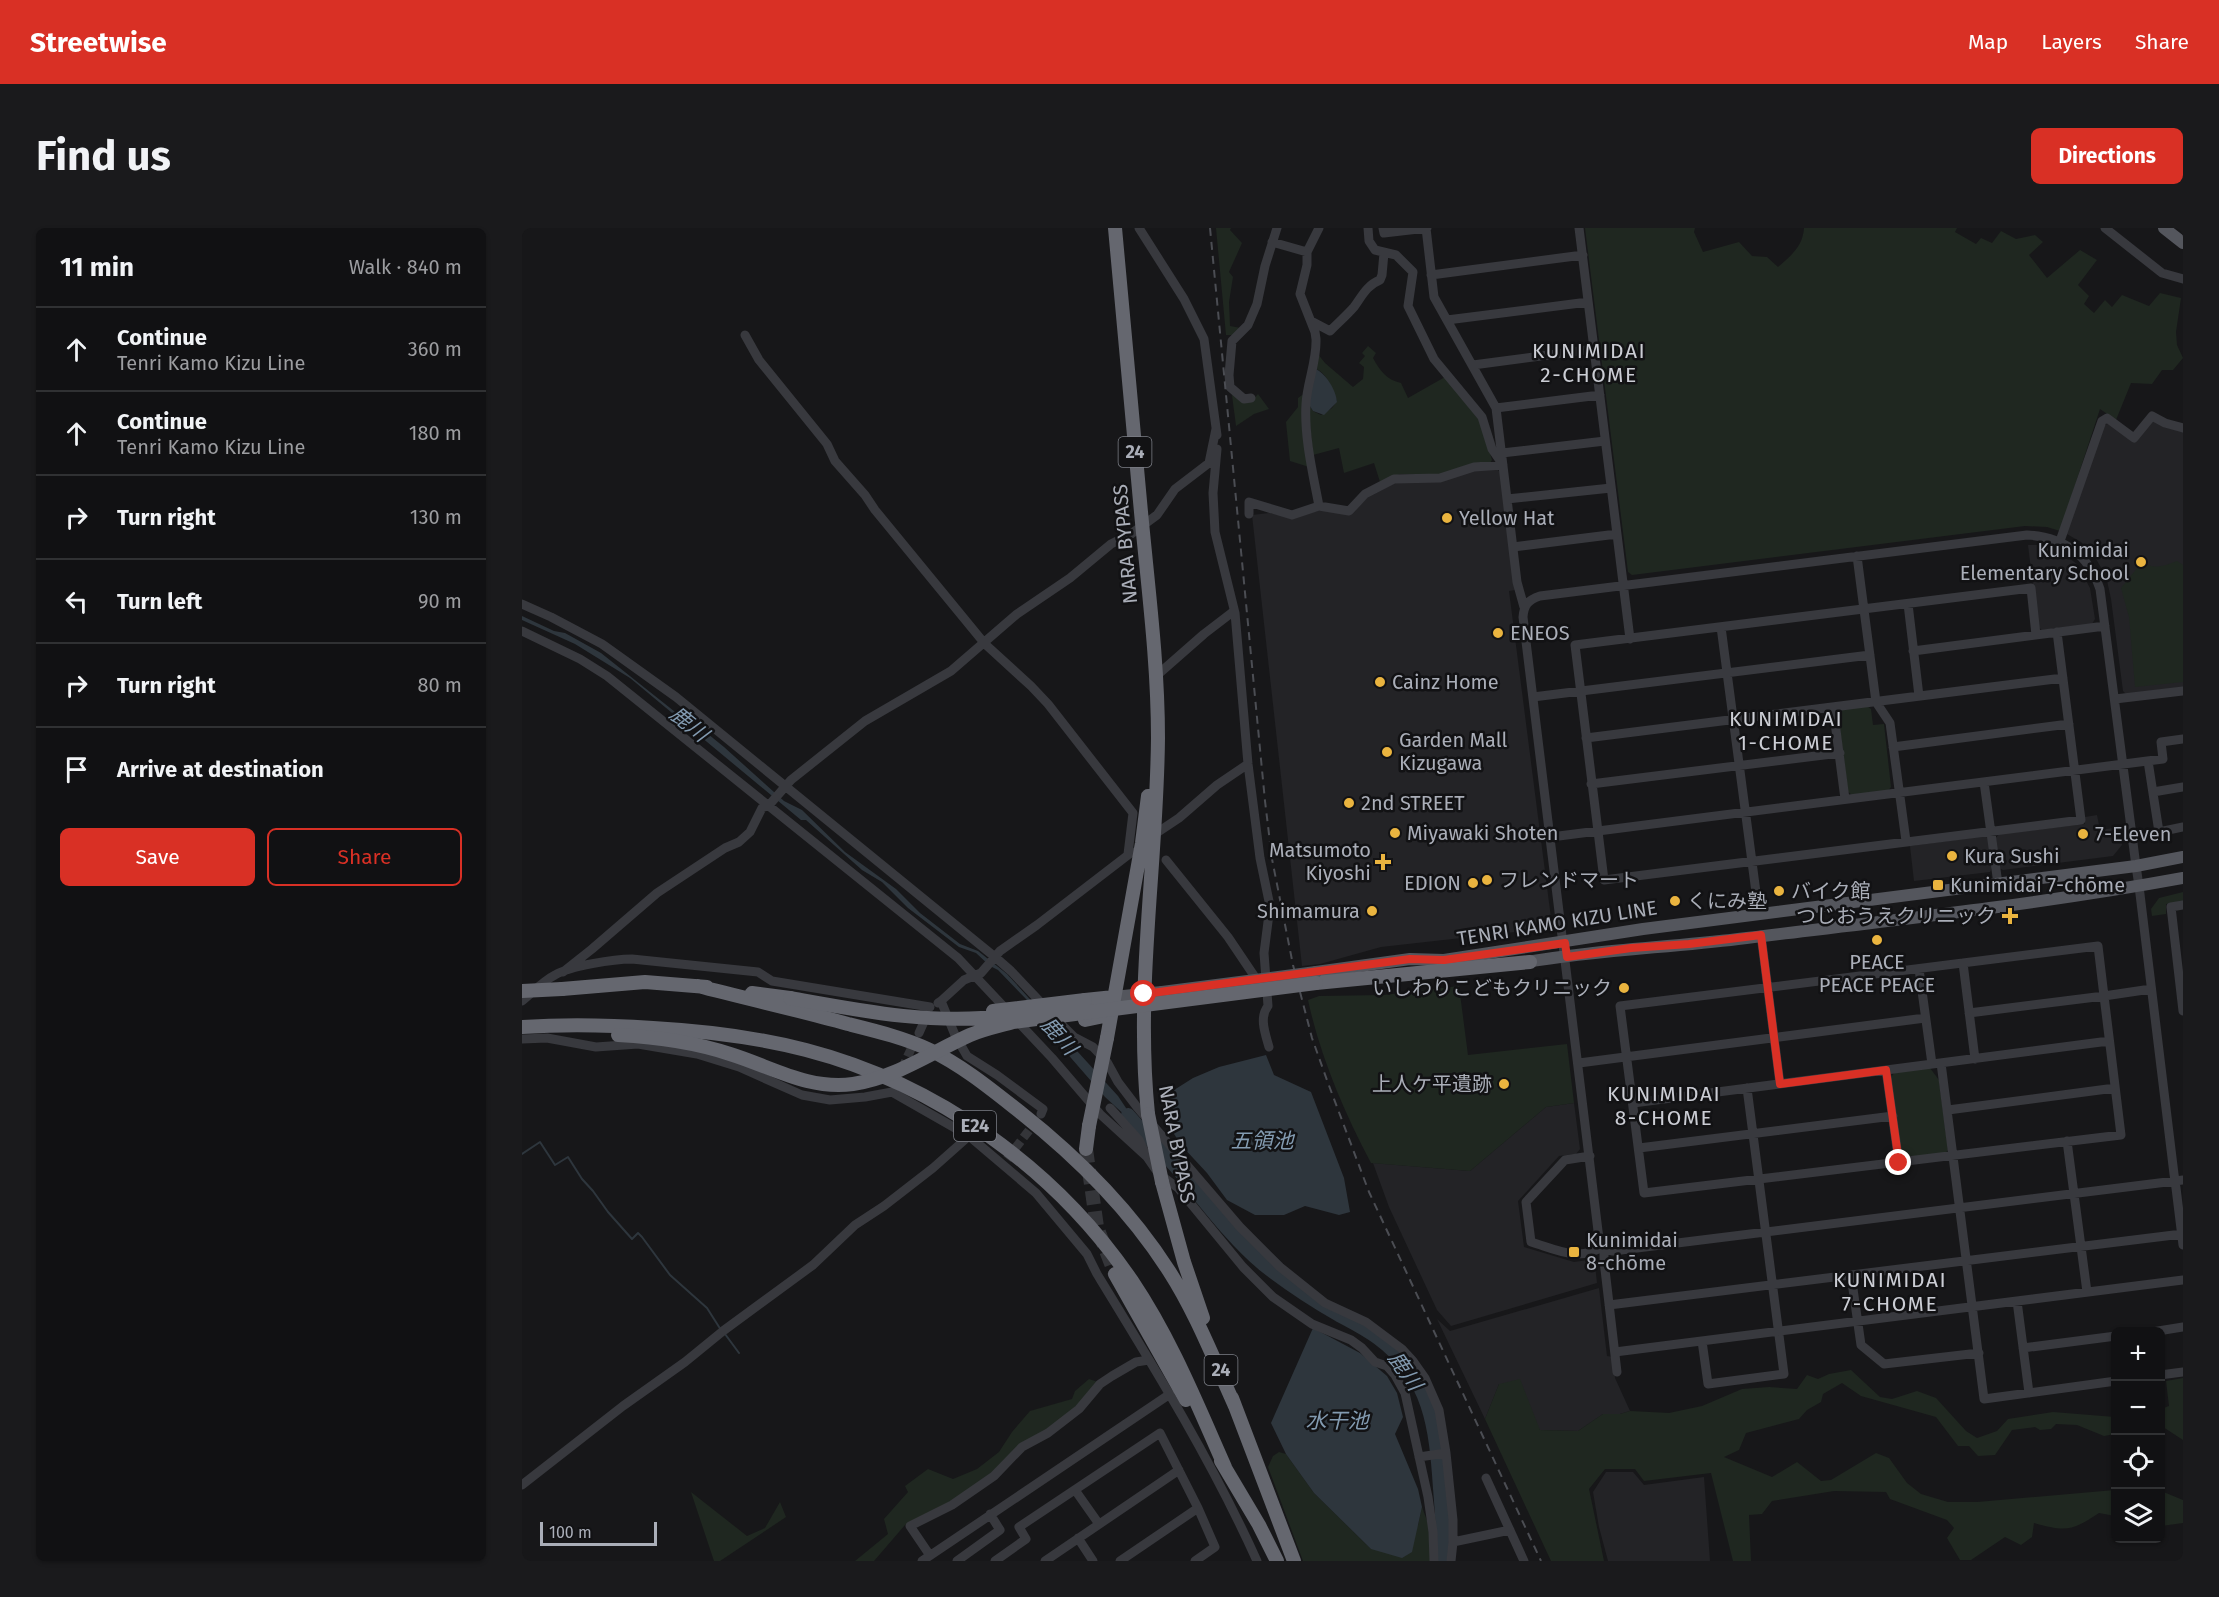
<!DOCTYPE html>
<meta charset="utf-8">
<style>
:root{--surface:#111113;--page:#1a1a1c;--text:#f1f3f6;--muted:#9c9da0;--line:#303133;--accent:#d93025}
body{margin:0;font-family:"Fira Sans","Noto Sans JP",sans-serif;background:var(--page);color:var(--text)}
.controls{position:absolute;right:18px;bottom:18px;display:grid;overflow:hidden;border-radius:9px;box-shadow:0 2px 4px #0004}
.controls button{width:54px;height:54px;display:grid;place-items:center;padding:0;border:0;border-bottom:2px solid var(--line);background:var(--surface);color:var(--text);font:30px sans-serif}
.scale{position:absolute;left:18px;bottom:15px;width:117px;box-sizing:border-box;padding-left:6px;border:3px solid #aaaeb8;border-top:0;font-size:16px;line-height:21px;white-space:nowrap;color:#aaaeb8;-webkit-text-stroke:4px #121214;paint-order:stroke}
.stop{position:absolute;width:18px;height:18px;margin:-14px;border:4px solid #d93025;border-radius:50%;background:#fff}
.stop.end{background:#d93025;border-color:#fff;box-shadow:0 2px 6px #0008}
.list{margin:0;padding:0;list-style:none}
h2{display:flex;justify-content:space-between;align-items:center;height:78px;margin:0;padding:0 24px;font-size:26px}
h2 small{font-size:20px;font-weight:400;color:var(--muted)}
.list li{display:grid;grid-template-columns:39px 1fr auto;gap:18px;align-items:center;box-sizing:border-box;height:84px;padding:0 24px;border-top:2px solid var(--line)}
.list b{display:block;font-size:22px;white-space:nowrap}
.list p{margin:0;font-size:20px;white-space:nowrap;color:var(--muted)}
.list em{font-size:20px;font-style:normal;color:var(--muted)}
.actions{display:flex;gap:12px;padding:18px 24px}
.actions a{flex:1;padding:14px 0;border:2px solid var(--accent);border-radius:9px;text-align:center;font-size:21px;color:var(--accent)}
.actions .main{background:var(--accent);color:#fff}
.icon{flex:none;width:33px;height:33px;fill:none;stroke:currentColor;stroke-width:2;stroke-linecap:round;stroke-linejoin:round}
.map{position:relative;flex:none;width:1661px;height:1333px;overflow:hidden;border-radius:9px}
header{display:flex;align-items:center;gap:36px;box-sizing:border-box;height:84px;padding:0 30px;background:var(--accent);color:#fff}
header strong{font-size:28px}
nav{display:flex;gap:33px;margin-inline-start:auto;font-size:21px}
.intro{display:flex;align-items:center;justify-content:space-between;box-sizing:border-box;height:144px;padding:0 36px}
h1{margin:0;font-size:42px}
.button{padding:15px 27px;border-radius:9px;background:var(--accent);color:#fff;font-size:21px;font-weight:700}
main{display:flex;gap:36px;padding:0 36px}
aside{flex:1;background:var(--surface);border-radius:9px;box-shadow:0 2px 4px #0004}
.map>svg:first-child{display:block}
.built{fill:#232326}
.green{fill:#1f2720}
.water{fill:#2e363d}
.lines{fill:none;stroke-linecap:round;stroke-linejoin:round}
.stream{stroke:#2e363d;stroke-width:2}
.river{stroke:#2e363d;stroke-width:14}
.minor-tunnel{stroke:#343539;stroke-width:9;stroke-dasharray:9 4.5;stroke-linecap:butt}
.highway-tunnel{stroke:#343539;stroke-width:14;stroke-dasharray:14 7;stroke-linecap:butt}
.minor{stroke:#38393e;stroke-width:9}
.major{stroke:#54565d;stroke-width:12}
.highway{stroke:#65676f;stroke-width:14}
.rail{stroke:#4b4d53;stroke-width:2;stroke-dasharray:8 6;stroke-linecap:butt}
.major-bridge{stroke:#54565d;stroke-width:12}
.highway-bridge{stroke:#65676f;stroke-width:14}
.route{stroke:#d93025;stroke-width:8}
.poi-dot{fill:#eab43f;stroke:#121214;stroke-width:2}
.labels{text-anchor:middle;stroke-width:5;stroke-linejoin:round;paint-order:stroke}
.shield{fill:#121214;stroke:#7c7f87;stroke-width:1.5}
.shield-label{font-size:18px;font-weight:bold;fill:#aaaeb8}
.poi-label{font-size:20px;fill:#aaaeb8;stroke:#121214;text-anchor:start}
.street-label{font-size:20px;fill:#aaaeb8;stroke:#121214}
.neighbourhood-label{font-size:21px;letter-spacing:1.5px;fill:#cbcdd4;stroke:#121214}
.water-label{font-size:21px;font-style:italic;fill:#839bb1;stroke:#121214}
</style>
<header>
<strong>Streetwise</strong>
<nav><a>Map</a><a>Layers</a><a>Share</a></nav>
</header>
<div class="intro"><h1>Find us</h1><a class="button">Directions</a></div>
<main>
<aside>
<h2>11 min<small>Walk · 840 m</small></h2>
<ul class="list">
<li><svg class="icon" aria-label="ahead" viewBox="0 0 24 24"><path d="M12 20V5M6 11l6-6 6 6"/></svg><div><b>Continue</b><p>Tenri Kamo Kizu Line</p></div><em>360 m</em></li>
<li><svg class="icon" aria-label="ahead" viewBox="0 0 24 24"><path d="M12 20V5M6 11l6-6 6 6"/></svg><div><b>Continue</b><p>Tenri Kamo Kizu Line</p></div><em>180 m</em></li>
<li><svg class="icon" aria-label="right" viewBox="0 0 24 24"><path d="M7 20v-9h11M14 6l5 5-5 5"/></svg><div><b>Turn right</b></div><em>130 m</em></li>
<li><svg class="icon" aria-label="left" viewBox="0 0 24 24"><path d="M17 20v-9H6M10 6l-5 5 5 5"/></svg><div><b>Turn left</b></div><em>90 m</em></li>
<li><svg class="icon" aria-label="right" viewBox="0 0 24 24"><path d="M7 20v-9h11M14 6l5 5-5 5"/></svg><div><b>Turn right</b></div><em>80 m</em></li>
<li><svg class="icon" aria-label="arrive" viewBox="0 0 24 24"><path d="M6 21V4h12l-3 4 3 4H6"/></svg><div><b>Arrive at destination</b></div></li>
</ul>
<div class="actions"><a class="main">Save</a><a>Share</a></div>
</aside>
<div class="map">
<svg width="1661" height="1333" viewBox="0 0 1661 1333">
<rect width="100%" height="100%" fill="#171719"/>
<path class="built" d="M1632,192L1661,204V459L1604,466L1601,463L1589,371L1584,348L1571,326L1559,314L1543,305L1580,198L1588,195L1611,214Z
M975,241L978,244L993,362L987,363L1029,690L1020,701L859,719L798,736L780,738L730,287L747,285L768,289L800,282L828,287L845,270L877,253L952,242Z
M1506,317H1521L1536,322L1555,336L1568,360L1573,391L1570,396L1520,402L1516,399Z
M1575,587L1578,602L1598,599L1600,617L1591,628L1481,642L1477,640L1473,611L1477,606L1563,596V589Z
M1463,608L1467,611L1470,640L1468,644L1392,653L1388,618Z
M1052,875L1058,921L1054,926L1037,928L996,973L1002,1019L1052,1034L1066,1032L1073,1037L1075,1055L929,1098L915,1082L867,979L851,935L948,943L1024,879Z
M1077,1060L1085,1128L1091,1129L1093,1150L1108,1183L1098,1186H1081L1056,1203L1018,1202L977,1156L963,1191L915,1091L928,1103Z
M1084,1244H1111L1122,1257L1182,1249L1188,1333H1086L1077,1299L1071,1264Z"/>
<path class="green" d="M694,0H709L708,2L720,15L707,44L711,49L707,74L708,98L719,100L712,107H704Z
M1063,0H1173L1172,4L1181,24L1217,14L1230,28L1245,29L1256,39C1269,28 1281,18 1282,0H1435L1433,4L1454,16L1459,10L1470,15L1479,3L1494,11L1513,7L1521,14L1507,27L1525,50L1558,22L1575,32L1556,57L1567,68L1562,76L1572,85L1583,72L1590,79L1600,67L1627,78L1638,65L1659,70L1654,104L1655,117L1661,130L1651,142H1640L1630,156L1609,155L1594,192L1578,181L1538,303L1525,299L1503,298L1110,347L1106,344Z
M846,118L854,125L851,130C858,143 865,152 879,155L886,170L923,149L959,194L970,232L968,235L918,247L878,246L858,254L852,235L822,245L817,220L791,227L786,175L791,183L799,187L810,180L815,173C810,161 806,145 792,140L795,125L803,135L831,159L841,151L842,139L837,135L843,128L840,125Z
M783,165L787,239L768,233L764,194L776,179V170Z
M736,166L747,181L732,186L714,198L710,167L731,172Z
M1655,333L1661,337V454L1613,459L1607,389L1599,360L1620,334C1632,342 1642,338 1655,333Z
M1345,478L1349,481L1351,497L1362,496L1369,559L1366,563L1330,567L1326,564L1316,485L1319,481Z
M1661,664V673L1644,676V686L1630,688L1629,681L1637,670Z
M937,758L946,827L1045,816L1052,875L1024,879L948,943L849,935C822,884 798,828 786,772L797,768L862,767Z
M1408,840L1417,852L1426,922L1423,926L1383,930L1379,928L1369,849L1372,845Z
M1329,1142L1358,1169L1370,1171L1395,1163L1414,1170L1444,1203L1455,1210L1475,1203L1486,1191L1531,1184L1593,1189V1206L1582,1208L1555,1197L1534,1196L1529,1201L1518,1202L1513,1199L1490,1202L1473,1227L1456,1228L1447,1218H1436L1414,1189L1339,1168L1320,1155L1301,1166L1299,1174L1285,1182L1277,1191L1224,1205L1217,1222L1202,1229L1250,1249L1275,1234L1299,1253L1309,1252L1354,1225L1367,1230L1385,1255L1399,1266L1426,1274H1455L1593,1262V1288L1577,1285C1550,1303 1544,1304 1512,1295L1510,1309L1499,1317L1483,1309L1449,1332H1438L1425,1310L1432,1300L1425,1292L1368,1271L1364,1264L1312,1263L1250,1273L1240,1286L1227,1287L1229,1333H1211L1189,1245L1122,1253L1113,1241H1083L1067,1261L1082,1333H1029L963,1191L977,1156L998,1151L1018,1202L1056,1203L1081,1186H1098L1108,1183L1147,1185L1180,1178L1220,1161L1247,1159L1275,1161L1285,1147L1296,1151L1307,1146Z
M1661,1150V1212L1638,1197L1639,1181L1647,1178L1644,1153Z
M567,1151L576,1154L555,1178L471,1245L428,1274L383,1297L352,1333H333L366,1306L362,1291L386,1264L383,1258L406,1241L431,1251L455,1241L477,1224L490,1204L508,1183L550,1171L553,1163Z
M757,1224L764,1226L792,1265L849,1321L896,1297L900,1279L907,1298L909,1333H781L746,1239L751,1228Z
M1639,1263L1661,1272V1295L1639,1298Z
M169,1264L225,1308L243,1300L258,1274L264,1289L198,1333H192Z"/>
<path class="water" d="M792,140C804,145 814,162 815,174L802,187L791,183L786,175Z
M0,388L32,403L43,405L79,425L177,503L186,506L202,519L262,573L280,582L323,624L374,661L398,685L438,716L456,723L485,746L596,868L618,901L583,869L529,807L504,771L476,742L468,738L454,725L437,719L386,680L360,654L340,642L284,592H279L108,450L53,416L0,392Z
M744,827L752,847L789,864L822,950L828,984L817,987L783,978L762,987H733L705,972L685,945L659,917L644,893L641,869L671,850L697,839Z
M791,1100L838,1125L865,1148L875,1165L881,1189L873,1206L896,1261L900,1279L890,1324L880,1330L849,1321L792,1265L764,1226L749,1195Z"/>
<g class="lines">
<path class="stream" d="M0,926L18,914L33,937L46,929L60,951L71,963L86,984L110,1011L116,1005L120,1009L148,1047L185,1080L199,1102
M203,1106L217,1125"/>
<path class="river" d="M606,887C622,906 640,923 656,941C683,973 709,1009 741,1036C765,1055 791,1072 817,1087C830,1094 844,1101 856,1110C909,1149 914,1200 918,1260C920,1284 922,1309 921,1333"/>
<path class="minor-tunnel" d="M380,841L394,810
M485,931L515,892"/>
<path class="highway-tunnel" d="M564,921L575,999L593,1046"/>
<path class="minor" d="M617,0L662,71L682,111L695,207
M797,0L785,24V37L778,66L793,104L794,111C795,133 785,155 784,176C782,209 791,246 797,278L827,283L843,266L872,251L918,250L952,239L981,237L970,221L960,189L912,131L886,78L891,44L874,27L853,22L847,13L846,0
M861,0L862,5L905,0
M904,0L912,69L974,180L995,354L1002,379
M1057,0L1108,411
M1583,0L1640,45L1661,51
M750,14L785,24
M909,47L1061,27
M925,92L1066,74
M789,93L808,103C816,95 825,87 832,79C840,68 845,57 858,52L860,47L862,25
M223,107L237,132L305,216L313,233L343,267L353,282L463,416L509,458L526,476L611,585L606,626
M951,137L1072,121
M729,170L722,171L708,159L707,147L710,113L726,97L735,76L743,38L755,0
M974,180L1078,167
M695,221L691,265L693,304L713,385L726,536L738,630L748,678L742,725L746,778C737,789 743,805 747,819
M980,225L1083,213
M985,271L1089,260
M727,286V274L770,287L797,278
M1538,313L1580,193L1585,190L1612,210L1630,188L1643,195L1661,200
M991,319L1095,306
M1335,328L1354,474L1368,495L1384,613
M0,376L29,389L80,416L154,469L473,729L489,743L543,800L552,809L571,819L585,834L596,854L615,879L718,999L758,1039L803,1075L844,1094L880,1121L891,1133L903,1150L917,1182L924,1225L931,1292V1314
M1386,376L1397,468
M1199,399L1237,687
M0,403L58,431L85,448L436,730L530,830L578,886L625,929L636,945L656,960L721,1039L751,1069L790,1096L829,1112L840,1120L853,1134L865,1138L873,1147L883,1165L906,1269L911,1304L912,1333
M1514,407L1509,360L1053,417L1082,652L1559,592L1535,404
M1391,423L1583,398
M633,449L682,406L712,383
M1011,469L1348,427
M1593,471L1661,463
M1311,479L1323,571
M1064,510L1541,450
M1371,519L1547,496
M1626,533L1637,604L1661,599
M1462,554L1476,656
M1069,556L1318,525
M1631,564L1661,559
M630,608L657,590L695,557L726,536
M1029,609L1641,531L1639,514L1661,511
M644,632L706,709L737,755
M1661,677L1649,679L1661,783
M1239,707L1258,856
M1441,735L1453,831
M1397,741L1410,836
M41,744L70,721L135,665L203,620L217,614L228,604L240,580L248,576L269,552L343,493L429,443L495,386L548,350L589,316L609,306L635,287L653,261L687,235L694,201
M0,773C10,765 21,753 33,747C48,738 92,731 110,731L236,744L250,753L408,779
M419,773L442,752L459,745L478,723L515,697L610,624
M416,775L419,773L433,807L445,828L475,847L521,881L519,886
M1447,785L1582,768L1599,907L1122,965L1098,778L1576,718L1582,768L1629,761
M397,805L405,787
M0,811L25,810L74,819L116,816L175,826L217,839L280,867L308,872L343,869L370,864L447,908L514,965L565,1026L575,1046C632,1139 690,1233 735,1333
M1057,835L1403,790
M1419,835L1462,1171L1594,1153
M1364,842L1377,935
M1111,875L1587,813
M588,880L617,912L623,925
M1426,882L1593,860
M1545,913L1565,1064
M1117,920L1371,888
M1068,928L1043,932L1004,974L1009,1014C1033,1021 1056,1034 1080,1019
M1661,952L1653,953L1091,1023L1082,1021L1077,1011L1001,389C1002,377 1006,372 1018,368L1505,307C1542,309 1566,326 1578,361L1614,638L1617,658L1652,946L1654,960L1661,1017
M1082,1021V1033L1095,1144
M1329,1047L1339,1117L1362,1136L1457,1125
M1495,1073L1507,1165
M1087,1077L1660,1006
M1630,1104L1661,1099
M1180,1113L1186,1156L1262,1146L1225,860
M1501,1120L1594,1108
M1093,1124L1661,1052
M1638,1147L1661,1144
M897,1229L924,1225
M964,1250L1002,1333
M0,1257L101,1178L163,1134L201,1103L291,1037L333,997L362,978L411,940L447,908
M553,1262L577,1296
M556,1310L571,1333
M407,1326L388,1298L430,1277L472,1248L500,1219L526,1205L557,1181L578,1156L590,1148L614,1134L627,1132
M400,1333L648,1166
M435,1333L478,1302L468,1286
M473,1333L504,1311L497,1299L638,1205L676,1280L693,1319L673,1333
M523,1333L657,1242
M598,1333L676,1280
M929,1333L931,1314L988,1302"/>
<path class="major" d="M1642,0L1661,15
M999,735C1071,722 1143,720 1216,711C1364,693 1514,677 1661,650
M794,744L888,731L922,732L1121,701L1614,638L1661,629
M592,769L640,764"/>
<path class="highway" d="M593,0C602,95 610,189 619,284C626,359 636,435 636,510C635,635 613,760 626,886
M794,755L1008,734
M176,758C226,771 276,782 326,796C354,803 383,810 408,822C441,838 470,862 498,884C555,929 608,982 647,1043C674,1085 692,1132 713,1178
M40,761L123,754L185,759
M230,765L268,770
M563,772L592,769
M563,792L587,787
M0,799C44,796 88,797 131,800C183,803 234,809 284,822C415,856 534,941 610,1053C649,1111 675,1176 703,1239
M585,810L620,615L626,568
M564,921L567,898
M640,954L662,1034L681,1090
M593,1046L664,1172
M710,1170L772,1333
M699,1233L737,1297L755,1333"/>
<path class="rail" d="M688,0L743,573L750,631L771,737L790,810L806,855L847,964L1019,1333"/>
<path class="major-bridge" d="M640,764L794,744"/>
<path class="highway-bridge" d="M0,763L40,761
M268,770C340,783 410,797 483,788
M471,783L563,772
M96,807C134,809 172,814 208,826C250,839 286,862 331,856C373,850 410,824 448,807C462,801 477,798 491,794L794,755
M626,886L640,954
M567,898L585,810"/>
</g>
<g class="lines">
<path class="route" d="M622,766L888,731L922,732L1043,715L1045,729L1109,720L1167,716L1239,707L1258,856L1364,842L1377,935"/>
</g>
<g class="poi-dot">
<circle cx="925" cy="290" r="6"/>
<circle cx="1619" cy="334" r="6"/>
<circle cx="976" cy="405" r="6"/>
<circle cx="858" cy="454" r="6"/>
<circle cx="865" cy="524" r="6"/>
<circle cx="827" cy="575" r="6"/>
<circle cx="873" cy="605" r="6"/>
<circle cx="1561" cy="606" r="6"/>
<circle cx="1430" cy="628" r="6"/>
<path d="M858 625h6v6h6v6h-6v6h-6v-6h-6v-6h6z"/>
<circle cx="965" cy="652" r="6"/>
<circle cx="951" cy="655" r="6"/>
<rect x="1410" y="651" width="12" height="12" rx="3"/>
<circle cx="1257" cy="663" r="6"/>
<circle cx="1153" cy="673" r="6"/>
<circle cx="850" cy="683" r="6"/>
<path d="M1485 679h6v6h6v6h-6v6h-6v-6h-6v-6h6z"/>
<circle cx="1355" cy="712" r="6"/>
<circle cx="1102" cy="760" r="6"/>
<circle cx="982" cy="856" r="6"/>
<rect x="1046" y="1018" width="12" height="12" rx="3"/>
</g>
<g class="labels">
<g class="shield">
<rect x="596.5" y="209" width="33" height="30" rx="4.5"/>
<rect x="432" y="883" width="42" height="30" rx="4.5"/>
<rect x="682.5" y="1127" width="33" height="30" rx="4.5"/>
</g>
<g class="shield-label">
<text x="613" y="230">24</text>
<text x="453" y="904">E24</text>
<text x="699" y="1148">24</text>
</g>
<g class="poi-label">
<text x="937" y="297">Yellow Hat</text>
<text x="1607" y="329" text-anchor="end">Kunimidai<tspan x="1607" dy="23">Elementary School</tspan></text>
<text x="988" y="412">ENEOS</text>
<text x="870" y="461">Cainz Home</text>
<text x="877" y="519">Garden Mall<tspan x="877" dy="23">Kizugawa</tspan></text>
<text x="839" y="582">2nd STREET</text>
<text x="885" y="612">Miyawaki Shoten</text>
<text x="1573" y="613">7-Eleven</text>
<text x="849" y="629" text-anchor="end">Matsumoto<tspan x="849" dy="23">Kiyoshi</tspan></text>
<text x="1442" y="635">Kura Sushi</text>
<text x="977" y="659">フレンドマート</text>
<text x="939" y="662" text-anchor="end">EDION</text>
<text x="1428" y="664">Kunimidai 7-chōme</text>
<text x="1269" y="670">バイク館</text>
<text x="1165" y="680">くにみ塾</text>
<text x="838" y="690" text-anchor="end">Shimamura</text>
<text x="1474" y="695" text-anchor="end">つじおうえクリニック</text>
<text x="1355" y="741" text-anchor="middle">PEACE<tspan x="1355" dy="23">PEACE PEACE</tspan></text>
<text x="1090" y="767" text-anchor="end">いしわりこどもクリニック</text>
<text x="970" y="863" text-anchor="end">上人ケ平遺跡</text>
<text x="1064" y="1019">Kunimidai<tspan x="1064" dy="23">8-chōme</tspan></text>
</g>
<g class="street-label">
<text transform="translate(603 316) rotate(-95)" y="7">NARA BYPASS</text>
<text transform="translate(1035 695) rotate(-9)" y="7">TENRI KAMO KIZU LINE</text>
<text transform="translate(655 916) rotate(79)" y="7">NARA BYPASS</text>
</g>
<g class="neighbourhood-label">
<text x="1067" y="130">KUNIMIDAI<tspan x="1067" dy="24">2-CHOME</tspan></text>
<text x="1264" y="498">KUNIMIDAI<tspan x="1264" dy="24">1-CHOME</tspan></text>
<text x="1142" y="873">KUNIMIDAI<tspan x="1142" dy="24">8-CHOME</tspan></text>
<text x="1368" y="1059">KUNIMIDAI<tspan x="1368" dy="24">7-CHOME</tspan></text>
</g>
<g class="water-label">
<text transform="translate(167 496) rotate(39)" y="7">鹿川</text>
<text transform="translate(537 808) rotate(48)" y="7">鹿川</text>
<text x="740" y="920">五領池</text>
<text transform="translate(883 1143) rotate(55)" y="7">鹿川</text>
<text x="815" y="1200">水干池</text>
</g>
</g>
</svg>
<div class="controls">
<button>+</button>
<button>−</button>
<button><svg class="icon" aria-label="locate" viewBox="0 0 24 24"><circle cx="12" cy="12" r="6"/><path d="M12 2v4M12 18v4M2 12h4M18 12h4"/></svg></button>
<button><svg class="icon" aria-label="layers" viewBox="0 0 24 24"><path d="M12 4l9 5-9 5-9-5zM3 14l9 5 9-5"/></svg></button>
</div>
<div class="scale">100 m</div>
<div class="stop" style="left:622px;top:766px"></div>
<div class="stop end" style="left:1377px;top:935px"></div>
</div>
</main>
